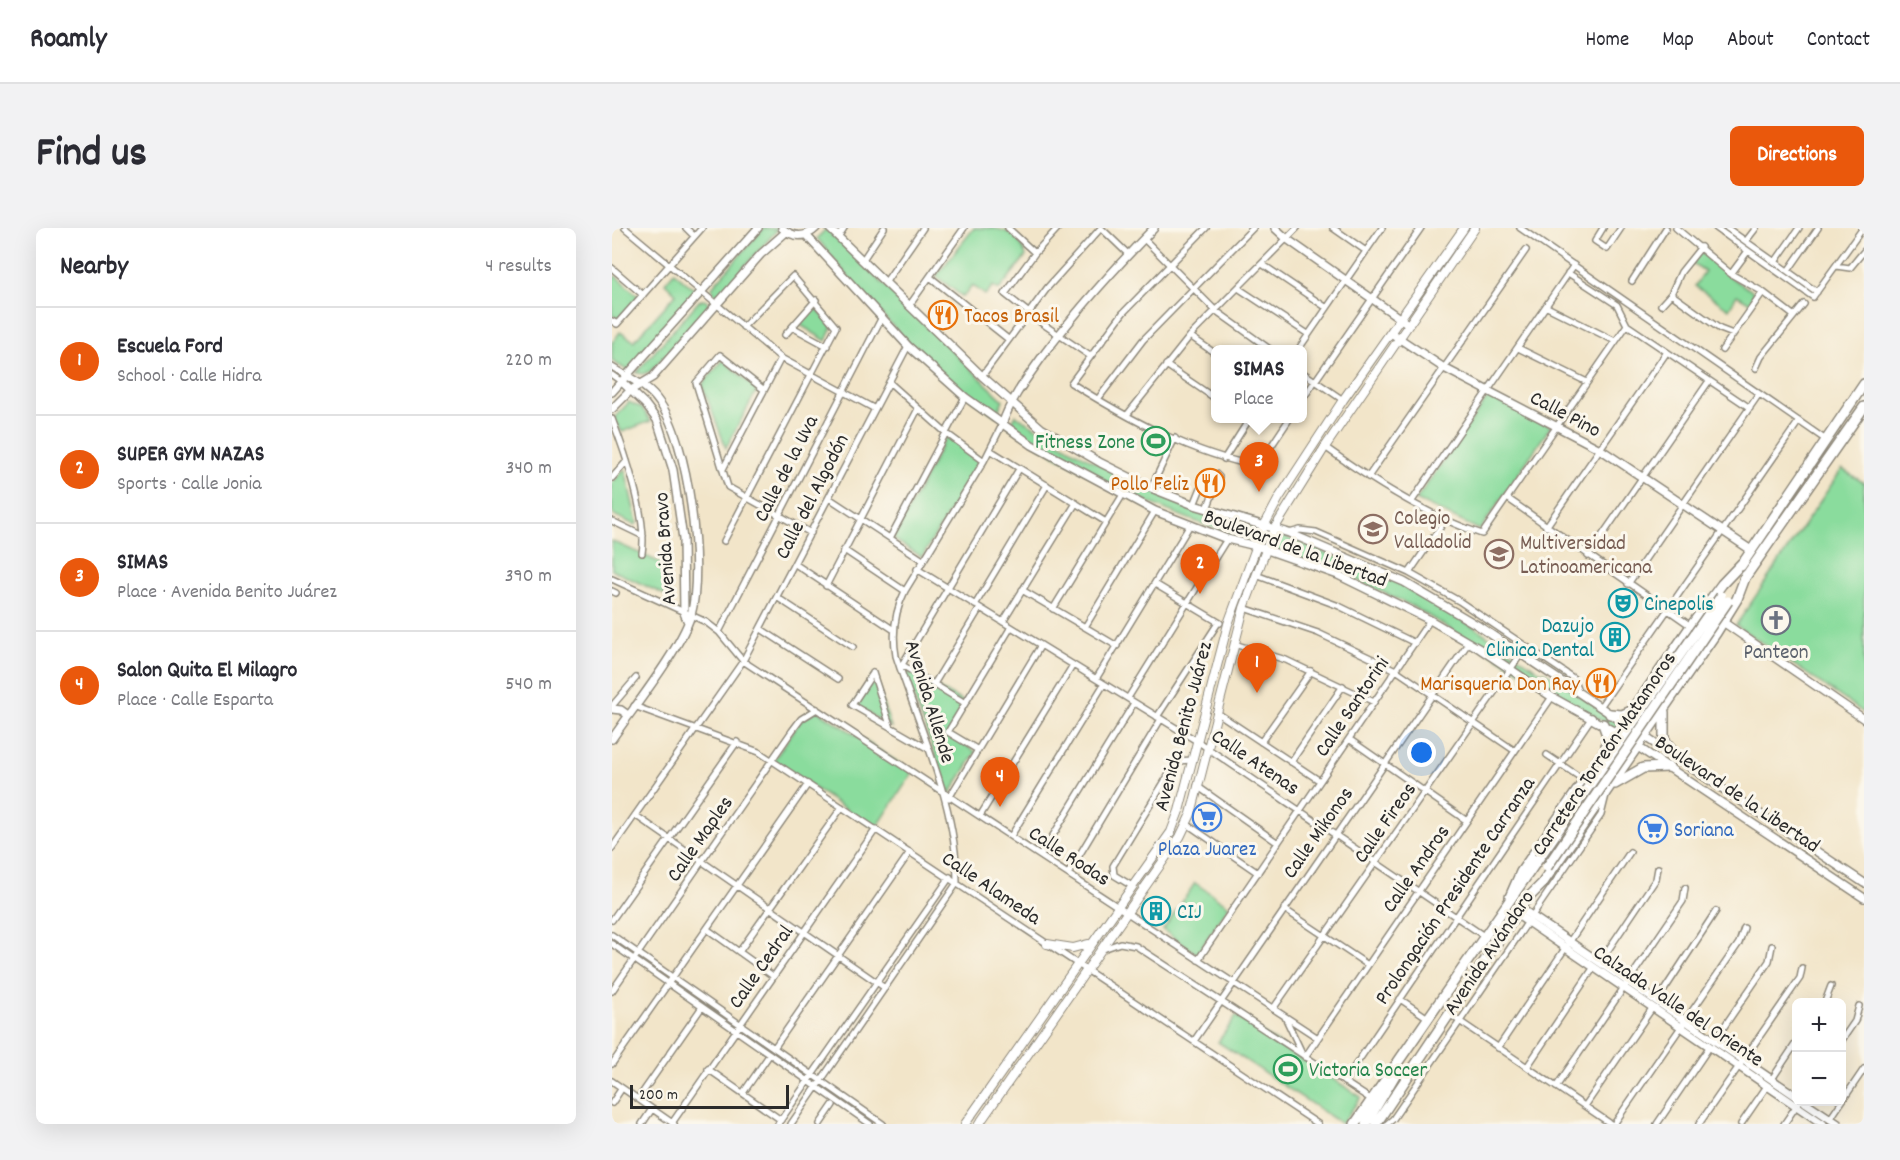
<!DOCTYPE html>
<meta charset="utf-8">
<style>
:root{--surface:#fff;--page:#f2f2f3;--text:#2b2b33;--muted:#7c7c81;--line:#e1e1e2;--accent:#ea580c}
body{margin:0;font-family:Dekko,sans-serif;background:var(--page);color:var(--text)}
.controls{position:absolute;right:18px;bottom:18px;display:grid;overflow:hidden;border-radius:9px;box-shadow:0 6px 24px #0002}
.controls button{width:54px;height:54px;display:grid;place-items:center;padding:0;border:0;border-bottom:2px solid var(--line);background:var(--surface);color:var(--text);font:30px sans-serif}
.scale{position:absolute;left:18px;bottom:15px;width:159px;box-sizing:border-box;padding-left:6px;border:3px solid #2b2b2b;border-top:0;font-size:16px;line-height:21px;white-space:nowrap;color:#2b2b2b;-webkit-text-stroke:4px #fbf7ec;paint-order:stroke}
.you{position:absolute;left:810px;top:525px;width:21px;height:21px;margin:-15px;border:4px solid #fff;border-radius:50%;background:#1a73e8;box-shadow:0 0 0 9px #1a73e833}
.badge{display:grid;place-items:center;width:39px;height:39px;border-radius:50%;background:var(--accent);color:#fff;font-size:20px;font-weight:700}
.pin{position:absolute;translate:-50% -50px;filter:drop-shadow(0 2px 3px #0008)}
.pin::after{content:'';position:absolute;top:32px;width:21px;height:18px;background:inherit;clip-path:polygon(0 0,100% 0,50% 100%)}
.popup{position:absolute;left:599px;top:117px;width:96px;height:78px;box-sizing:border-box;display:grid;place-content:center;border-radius:9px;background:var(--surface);filter:drop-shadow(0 2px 4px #0005);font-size:20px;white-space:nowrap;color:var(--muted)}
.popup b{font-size:22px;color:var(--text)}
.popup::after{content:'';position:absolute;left:50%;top:100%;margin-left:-12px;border:12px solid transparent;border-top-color:var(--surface)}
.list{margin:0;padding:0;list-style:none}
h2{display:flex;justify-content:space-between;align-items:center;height:78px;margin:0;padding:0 24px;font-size:26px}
h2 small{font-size:20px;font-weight:400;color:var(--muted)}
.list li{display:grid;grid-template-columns:39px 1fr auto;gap:18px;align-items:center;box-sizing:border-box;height:108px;padding:0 24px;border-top:2px solid var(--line)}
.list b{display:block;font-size:22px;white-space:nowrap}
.list p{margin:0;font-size:20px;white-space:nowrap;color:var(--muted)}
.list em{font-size:20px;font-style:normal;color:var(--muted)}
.map{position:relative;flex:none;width:1252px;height:896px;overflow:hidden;border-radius:9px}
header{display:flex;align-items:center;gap:36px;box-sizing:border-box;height:84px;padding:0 30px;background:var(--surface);border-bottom:2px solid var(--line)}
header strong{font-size:28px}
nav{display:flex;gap:33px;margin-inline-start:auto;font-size:21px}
.intro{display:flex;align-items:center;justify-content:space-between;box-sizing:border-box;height:144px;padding:0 36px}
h1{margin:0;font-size:42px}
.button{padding:15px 27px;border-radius:9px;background:var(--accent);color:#fff;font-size:21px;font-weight:700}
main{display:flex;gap:36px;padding:0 36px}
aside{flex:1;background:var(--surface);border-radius:9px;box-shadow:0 6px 24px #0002}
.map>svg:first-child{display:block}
.green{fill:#8adc9d;stroke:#5a8464;stroke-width:1.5}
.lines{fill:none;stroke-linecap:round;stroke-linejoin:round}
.street-casing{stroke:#8e887a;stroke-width:8}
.secondary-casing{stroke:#8e887a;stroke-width:10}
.primary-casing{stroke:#8e887a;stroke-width:10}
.highway-casing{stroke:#8e887a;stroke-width:12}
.street{stroke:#fff;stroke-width:5}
.secondary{stroke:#fff;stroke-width:7}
.primary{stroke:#fff;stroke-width:8}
.highway{stroke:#fff;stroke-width:9}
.highway-bridge-casing{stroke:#8e887a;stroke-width:12;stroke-linecap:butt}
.highway-bridge{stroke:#fff;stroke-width:9}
.labels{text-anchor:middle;stroke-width:6;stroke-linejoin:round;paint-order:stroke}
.food-label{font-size:21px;fill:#c56008;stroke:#fbf7ec;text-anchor:end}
.street-label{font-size:21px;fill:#2b2b2b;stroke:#fbf7ec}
.leisure-label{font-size:21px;fill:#27864d;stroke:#fbf7ec;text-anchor:end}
.education-label{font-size:21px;fill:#785e54;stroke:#fbf7ec;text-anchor:start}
.culture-label{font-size:21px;fill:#0d838f;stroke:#fbf7ec;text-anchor:start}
.worship-label{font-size:21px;fill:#5b616d;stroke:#fbf7ec}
.shop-label{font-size:21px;fill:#366cbe;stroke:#fbf7ec;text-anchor:start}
</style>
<header>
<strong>Roamly</strong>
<nav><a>Home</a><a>Map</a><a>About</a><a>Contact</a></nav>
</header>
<div class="intro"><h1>Find us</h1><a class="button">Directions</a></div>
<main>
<aside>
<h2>Nearby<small>4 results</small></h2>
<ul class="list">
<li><span class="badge">1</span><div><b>Escuela Ford</b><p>School · Calle Hidra</p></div><em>220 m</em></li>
<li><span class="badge">2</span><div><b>SUPER GYM NAZAS</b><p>Sports · Calle Jonia</p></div><em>340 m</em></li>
<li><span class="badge">3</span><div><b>SIMAS</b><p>Place · Avenida Benito Juárez</p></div><em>390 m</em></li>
<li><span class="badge">4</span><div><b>Salon Quita El Milagro</b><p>Place · Calle Esparta</p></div><em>540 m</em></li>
</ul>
</aside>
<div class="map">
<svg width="1252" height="896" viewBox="0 0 1252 896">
<rect width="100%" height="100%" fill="#fbf7ec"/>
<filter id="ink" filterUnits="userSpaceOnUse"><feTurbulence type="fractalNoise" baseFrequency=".0167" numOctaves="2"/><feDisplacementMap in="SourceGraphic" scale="12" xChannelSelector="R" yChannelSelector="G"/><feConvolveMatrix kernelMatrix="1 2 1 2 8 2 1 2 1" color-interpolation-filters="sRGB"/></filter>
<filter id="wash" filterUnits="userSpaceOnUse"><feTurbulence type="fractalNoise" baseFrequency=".008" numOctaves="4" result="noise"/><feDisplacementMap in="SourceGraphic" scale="24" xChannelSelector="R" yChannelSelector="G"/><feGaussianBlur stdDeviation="1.35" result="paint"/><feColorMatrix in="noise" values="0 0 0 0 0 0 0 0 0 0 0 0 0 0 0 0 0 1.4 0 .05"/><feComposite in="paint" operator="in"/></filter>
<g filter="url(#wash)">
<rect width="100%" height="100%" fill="#f2e5c9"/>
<path class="green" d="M152,0L166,1L108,66H102L100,59Z
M362,0C388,0 404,0 414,28L387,62L381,58L373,67L360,57L351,69L324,48Z
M214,1L391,172L384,188C319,144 253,72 205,10Z
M1088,25H1091L1121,51L1142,64L1138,75L1125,67L1117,81L1083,58L1093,43L1080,35Z
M62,44L84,63L16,143L0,133V115L8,104L22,113L64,66L53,55Z
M4,48L27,69L6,91L0,87V51Z
M92,71L96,73V81L39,143L31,146L24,145L87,73Z
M202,77L220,99L214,113L187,96Z
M111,132L145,162L114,220L90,157Z
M876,169L939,198L868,302L804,272Z
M17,174L30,180L39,193L10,204L2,190Z
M404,187C479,237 560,276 647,301L641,314C555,285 472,250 397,198Z
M335,207L368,233L310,329L281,311Z
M13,241L25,295L23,297L2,287L0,283V255Z
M1230,241L1252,255V485L1124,397Z
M665,306L777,350L862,399L929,444L926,447L932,443L1008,495L1005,502L800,378L732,346L659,320Z
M0,313L49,335L53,367L0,342Z
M291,441L354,475L336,506L364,524L338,566Z
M261,447L279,499L242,477Z
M205,482L301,544L264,601L161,533L189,492Z
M583,655L617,678L585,726L551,702Z
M624,788L749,869L730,896L606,814Z"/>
</g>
<g filter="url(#ink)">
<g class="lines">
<g class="street-casing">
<path id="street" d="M13,0L169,130L263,181
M74,0L82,8
M396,0L423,25
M446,0L423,25L393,66L431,96L478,128
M594,0L511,85L459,155C515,190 580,226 646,238L678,190
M721,0L754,23
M908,0L1214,212
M991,0L983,13L995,21L1009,0
M1064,0L1119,46L1151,64L1181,87
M1104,0L1201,69L1251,0
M1115,0L1205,64
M226,9L232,0
M532,11L603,82L659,122
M1134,13L1144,0
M250,33L272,0
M1163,34L1187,0
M650,36L715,80
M1224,38L1238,40L1252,23
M0,40L31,67
M1176,43L1206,0
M956,45L1005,77L1015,97L1138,180
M1119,46L1136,23
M318,49L396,111
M1020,53L1054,0
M273,55L311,0
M626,60L696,106
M1059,66L1108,101L1121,106
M1049,77L1059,66L1069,44L1089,19
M297,78L352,0
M935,79L1003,113
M0,93L5,96L90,0
M180,99L215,118
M173,107L204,72
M578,108L604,126
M906,120L975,154
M686,122L770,0
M1110,122L1151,64
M554,137L604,171
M0,139L15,148
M1144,140L1149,129L1192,76
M690,144L731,172
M0,147L10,154
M370,148L436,59L489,0L516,26
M277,154L334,205L372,233
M151,161L108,127L84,155L116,259L199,305
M486,171L531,112L641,0
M690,172L809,0
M515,187L578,108L685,0
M0,191C13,224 36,291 30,325
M713,219C759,252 815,288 870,306L1015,97
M378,222L494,294
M612,231L638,190
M111,241L169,130
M756,249L914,22
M0,250L15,233
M539,260L563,210
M217,270L311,332
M895,270L1079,398
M800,273L962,37
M582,277L595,245L604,246L607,249L595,281
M0,293L31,308
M934,299L1055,124
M677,305L688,302L704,304L797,345L847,373L961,450L967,465
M278,310L353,169
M112,313L224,99L181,48L131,99
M232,322L293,363
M976,328L1097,153
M183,336L282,402
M305,341L585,513L872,708
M797,345L834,291
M644,347L727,378L803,415
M0,351L94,394L107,404L131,433L706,810
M543,356L608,395
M1016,356L1147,166
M214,358L306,181
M410,362L505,418
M0,363L4,365
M166,370L241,419
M363,377L435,257
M632,380L706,405L784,442L903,523
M441,381L510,268
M391,394L464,275
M473,399L543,283
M149,401L226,451
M107,404L269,91
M622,416L674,432L762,474
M290,437L353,475
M288,440L407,241
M261,445L240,477L315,520
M261,445L279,500
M484,451L578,297
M322,456L368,380
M516,470L615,311
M0,478L24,450
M22,478L147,524L706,896
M988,479L1187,193
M604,484L708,553
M545,489L606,395
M737,511L855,593
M649,514L699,443
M366,522L336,504L399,399
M935,527L972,552
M679,534L731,458
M585,558L666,615
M337,570L429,417
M23,587L273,760
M368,588L461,437
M575,596L646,645
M399,608L492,456
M0,620L131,433L296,118
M429,627L522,475
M456,646L549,491
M520,658L502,647L501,638L565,533L580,532
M672,681L756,737
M0,692L125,514
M95,701L161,748
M0,707L271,896
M0,716L258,896
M491,721L508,715L524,718L760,872
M127,724L230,579
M586,732L818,392
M988,734L1044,651L1046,640
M0,763L180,503L189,491L205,481
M788,771L816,790
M1045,773L1104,683
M1213,774L1219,758
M661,781L909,426
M837,786L999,896
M673,789L691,827
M1103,812L1157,733L1160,718
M1230,812L1243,793L1247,778
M582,813L857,414
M162,820L298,624
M886,820L1018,624
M693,829L940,469
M0,836L196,556
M915,839L982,739
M96,841L169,892
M1160,851L1184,815
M0,853L62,896
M732,854L980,489
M944,859L1071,673L1073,660
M131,865L158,826
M26,871L90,779
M0,875L10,860
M973,878L1041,779
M1218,891L1252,841
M60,895L264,601
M30,896L40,881
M166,896L338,649
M179,896L345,655C345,577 308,502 284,428C280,405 282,385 293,363L372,233L390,197
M208,896L221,877
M775,896L781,891L989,587L994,567
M1002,896L1127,715L1132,700
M1045,896L1098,818
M1087,896L1188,750L1190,740
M1129,896L1155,858
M1172,896L1187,874"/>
</g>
<g class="secondary-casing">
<path id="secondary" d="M170,0C181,10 194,10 204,0
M217,0L370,148L429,200L489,235L539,260L582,277L677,305L792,354L865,397L1252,655
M663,0L675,11L796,96
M194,7L296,118L353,169L420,217L543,283L615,311L644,318L726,347L818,392L868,421L940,469L1005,505L1252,670
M779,105L832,140L988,221L1139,322
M10,154L33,176L45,192L61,242L71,311L72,385L76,394
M0,164L146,0
M0,181L19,162L41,149L149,26L174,4
M390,197C398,172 415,150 430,129C464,83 502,41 542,0
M1111,394L1252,491
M0,481L9,482L16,487
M0,511C22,479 68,422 79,387C92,341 77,213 47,174C39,162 27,155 15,148
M908,680L1184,868
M904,686L1211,896
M1193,874L1226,896"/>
</g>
<g class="primary-casing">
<path id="primary" d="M435,716L461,720L476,716
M353,896L559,604L567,583L616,396L652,298L667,270L731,172L852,0
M367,896L568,609L579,586L632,380L662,301L713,219L863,0"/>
</g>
<g class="highway-casing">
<path id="highway" d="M1129,338L1252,156
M1132,351L1252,179
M1052,484V511L1066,531
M998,486L1010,487L1019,483
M991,496L995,507L994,519
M1003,556L1031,540L1057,539
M898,669L909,644L1079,398L1110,356L1132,333
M911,675L930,656L1104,405L1125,371L1134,347
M743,896L927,630
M754,896L786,842
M764,896L914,671"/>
</g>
<use href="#street" class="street"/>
<use href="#secondary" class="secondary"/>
<use href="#primary" class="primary"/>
<use href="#highway" class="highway"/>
<g class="highway-bridge-casing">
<path id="highway-bridge" d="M927,630L1109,368
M935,639L1116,373"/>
</g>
<use href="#highway-bridge" class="highway-bridge"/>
</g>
</g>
<defs>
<g id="restaurant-ring" transform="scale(1.5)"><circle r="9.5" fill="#fbf7ec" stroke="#e8710a" stroke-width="1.5"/><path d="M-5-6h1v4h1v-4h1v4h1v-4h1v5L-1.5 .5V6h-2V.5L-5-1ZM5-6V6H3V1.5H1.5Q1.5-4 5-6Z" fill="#e8710a"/></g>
<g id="stadium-ring" transform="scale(1.5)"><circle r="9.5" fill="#fbf7ec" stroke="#2e9e5b" stroke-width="1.5"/><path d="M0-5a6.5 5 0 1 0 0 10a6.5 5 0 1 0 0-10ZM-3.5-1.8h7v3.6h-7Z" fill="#2e9e5b"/></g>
<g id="school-ring" transform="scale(1.5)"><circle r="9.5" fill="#fbf7ec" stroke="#8d6e63" stroke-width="1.5"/><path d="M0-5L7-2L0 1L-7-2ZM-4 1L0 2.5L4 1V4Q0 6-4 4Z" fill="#8d6e63"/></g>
<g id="university-ring" transform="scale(1.5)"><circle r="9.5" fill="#fbf7ec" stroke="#8d6e63" stroke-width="1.5"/><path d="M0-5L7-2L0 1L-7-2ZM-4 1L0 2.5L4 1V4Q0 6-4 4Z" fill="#8d6e63"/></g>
<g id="theatre-ring" transform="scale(1.5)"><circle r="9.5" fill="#fbf7ec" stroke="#0f9aa8" stroke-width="1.5"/><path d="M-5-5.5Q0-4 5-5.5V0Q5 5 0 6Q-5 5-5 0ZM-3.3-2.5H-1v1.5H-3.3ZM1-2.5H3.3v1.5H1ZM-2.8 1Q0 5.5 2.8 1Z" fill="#0f9aa8"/></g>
<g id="church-ring" transform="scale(1.5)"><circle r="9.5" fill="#fbf7ec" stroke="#6b7280" stroke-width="1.5"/><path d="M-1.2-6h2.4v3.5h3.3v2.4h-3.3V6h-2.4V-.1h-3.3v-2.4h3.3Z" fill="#6b7280"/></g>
<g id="building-ring" transform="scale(1.5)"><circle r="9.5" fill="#fbf7ec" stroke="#0f9aa8" stroke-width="1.5"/><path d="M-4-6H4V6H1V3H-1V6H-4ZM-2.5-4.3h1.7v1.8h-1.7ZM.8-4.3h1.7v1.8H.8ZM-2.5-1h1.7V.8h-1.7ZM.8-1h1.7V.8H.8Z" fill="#0f9aa8"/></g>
<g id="supermarket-ring" transform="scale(1.5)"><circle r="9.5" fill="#fbf7ec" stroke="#3f7fe0" stroke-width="1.5"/><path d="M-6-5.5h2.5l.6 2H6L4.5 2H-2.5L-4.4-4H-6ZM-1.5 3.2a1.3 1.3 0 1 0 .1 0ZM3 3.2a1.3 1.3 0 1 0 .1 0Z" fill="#3f7fe0"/></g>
</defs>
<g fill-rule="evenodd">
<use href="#restaurant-ring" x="331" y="87"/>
<use href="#stadium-ring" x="544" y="213"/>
<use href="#restaurant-ring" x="598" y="255"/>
<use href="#school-ring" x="761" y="301"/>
<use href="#university-ring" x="887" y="326"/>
<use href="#theatre-ring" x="1011" y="375"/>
<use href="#church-ring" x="1164" y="392"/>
<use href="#building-ring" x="1003" y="409"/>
<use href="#restaurant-ring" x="989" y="455"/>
<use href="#supermarket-ring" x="595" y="589"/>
<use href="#supermarket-ring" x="1041" y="601"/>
<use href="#building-ring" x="544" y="683"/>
<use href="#stadium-ring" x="676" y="841"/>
</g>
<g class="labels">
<g class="food-label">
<text x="352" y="94" text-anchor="start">Tacos Brasil</text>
<text x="577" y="262">Pollo Feliz</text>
<text x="968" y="462">Marisqueria Don Ray</text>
</g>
<g class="street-label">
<text transform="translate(954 185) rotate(28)" y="7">Calle Pino</text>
<text transform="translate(173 240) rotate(-63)" y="7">Calle de la Uva</text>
<text transform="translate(199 268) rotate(-63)" y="7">Calle del Algodón</text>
<text transform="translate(684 319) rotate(20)" y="7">Boulevard de la Libertad</text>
<text transform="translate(52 321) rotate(-94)" y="7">Avenida Bravo</text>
<text transform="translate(319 473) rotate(73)" y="7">Avenida Allende</text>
<text transform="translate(739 478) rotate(-56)" y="7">Calle Santorini</text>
<text transform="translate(570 498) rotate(-75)" y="7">Avenida Benito Juárez</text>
<text transform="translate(991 525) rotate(-56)" y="7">Carretera Torreón-Matamoros</text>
<text transform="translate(644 533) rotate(34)" y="7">Calle Atenas</text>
<text transform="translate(1126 565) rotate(34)" y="7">Boulevard de la Libertad</text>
<text transform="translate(772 594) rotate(-55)" y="7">Calle Fireos</text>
<text transform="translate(705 604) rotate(-55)" y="7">Calle Mikonos</text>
<text transform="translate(87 610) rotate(-55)" y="7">Calle Maples</text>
<text transform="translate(458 627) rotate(33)" y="7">Calle Rodas</text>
<text transform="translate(803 640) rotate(-55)" y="7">Calle Andros</text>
<text transform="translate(380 659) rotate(34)" y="7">Calle Alameda</text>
<text transform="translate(842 662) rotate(-56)" y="7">Prolongación Presidente Carranza</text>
<text transform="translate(876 724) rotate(-56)" y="7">Avenida Avándaro</text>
<text transform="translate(148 738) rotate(-55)" y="7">Calle Cedral</text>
<text transform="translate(1067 777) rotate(34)" y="7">Calzada Valle del Oriente</text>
</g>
<g class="leisure-label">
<text x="523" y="220">Fitness Zone</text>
<text x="697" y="848" text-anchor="start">Victoria Soccer</text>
</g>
<g class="education-label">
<text x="782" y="296">Colegio<tspan x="782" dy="24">Valladolid</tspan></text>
<text x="908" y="321">Multiversidad<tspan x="908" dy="24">Latinoamericana</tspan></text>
</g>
<g class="culture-label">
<text x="1032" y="382">Cinepolis</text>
<text x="982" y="404" text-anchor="end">Dazujo<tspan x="982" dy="24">Clinica Dental</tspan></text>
<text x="565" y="690">CIJ</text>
</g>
<g class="worship-label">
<text x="1164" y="430">Panteon</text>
</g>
<g class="shop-label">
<text x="1062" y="608">Soriana</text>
<text x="595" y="627" text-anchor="middle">Plaza Juarez</text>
</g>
</g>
</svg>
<div class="controls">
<button>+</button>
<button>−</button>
</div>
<div class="scale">200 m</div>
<div class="you"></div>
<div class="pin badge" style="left:645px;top:465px">1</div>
<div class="pin badge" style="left:588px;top:366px">2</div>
<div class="pin badge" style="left:647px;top:264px">3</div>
<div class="popup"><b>SIMAS</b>Place</div>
<div class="pin badge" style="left:388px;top:579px">4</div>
</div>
</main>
